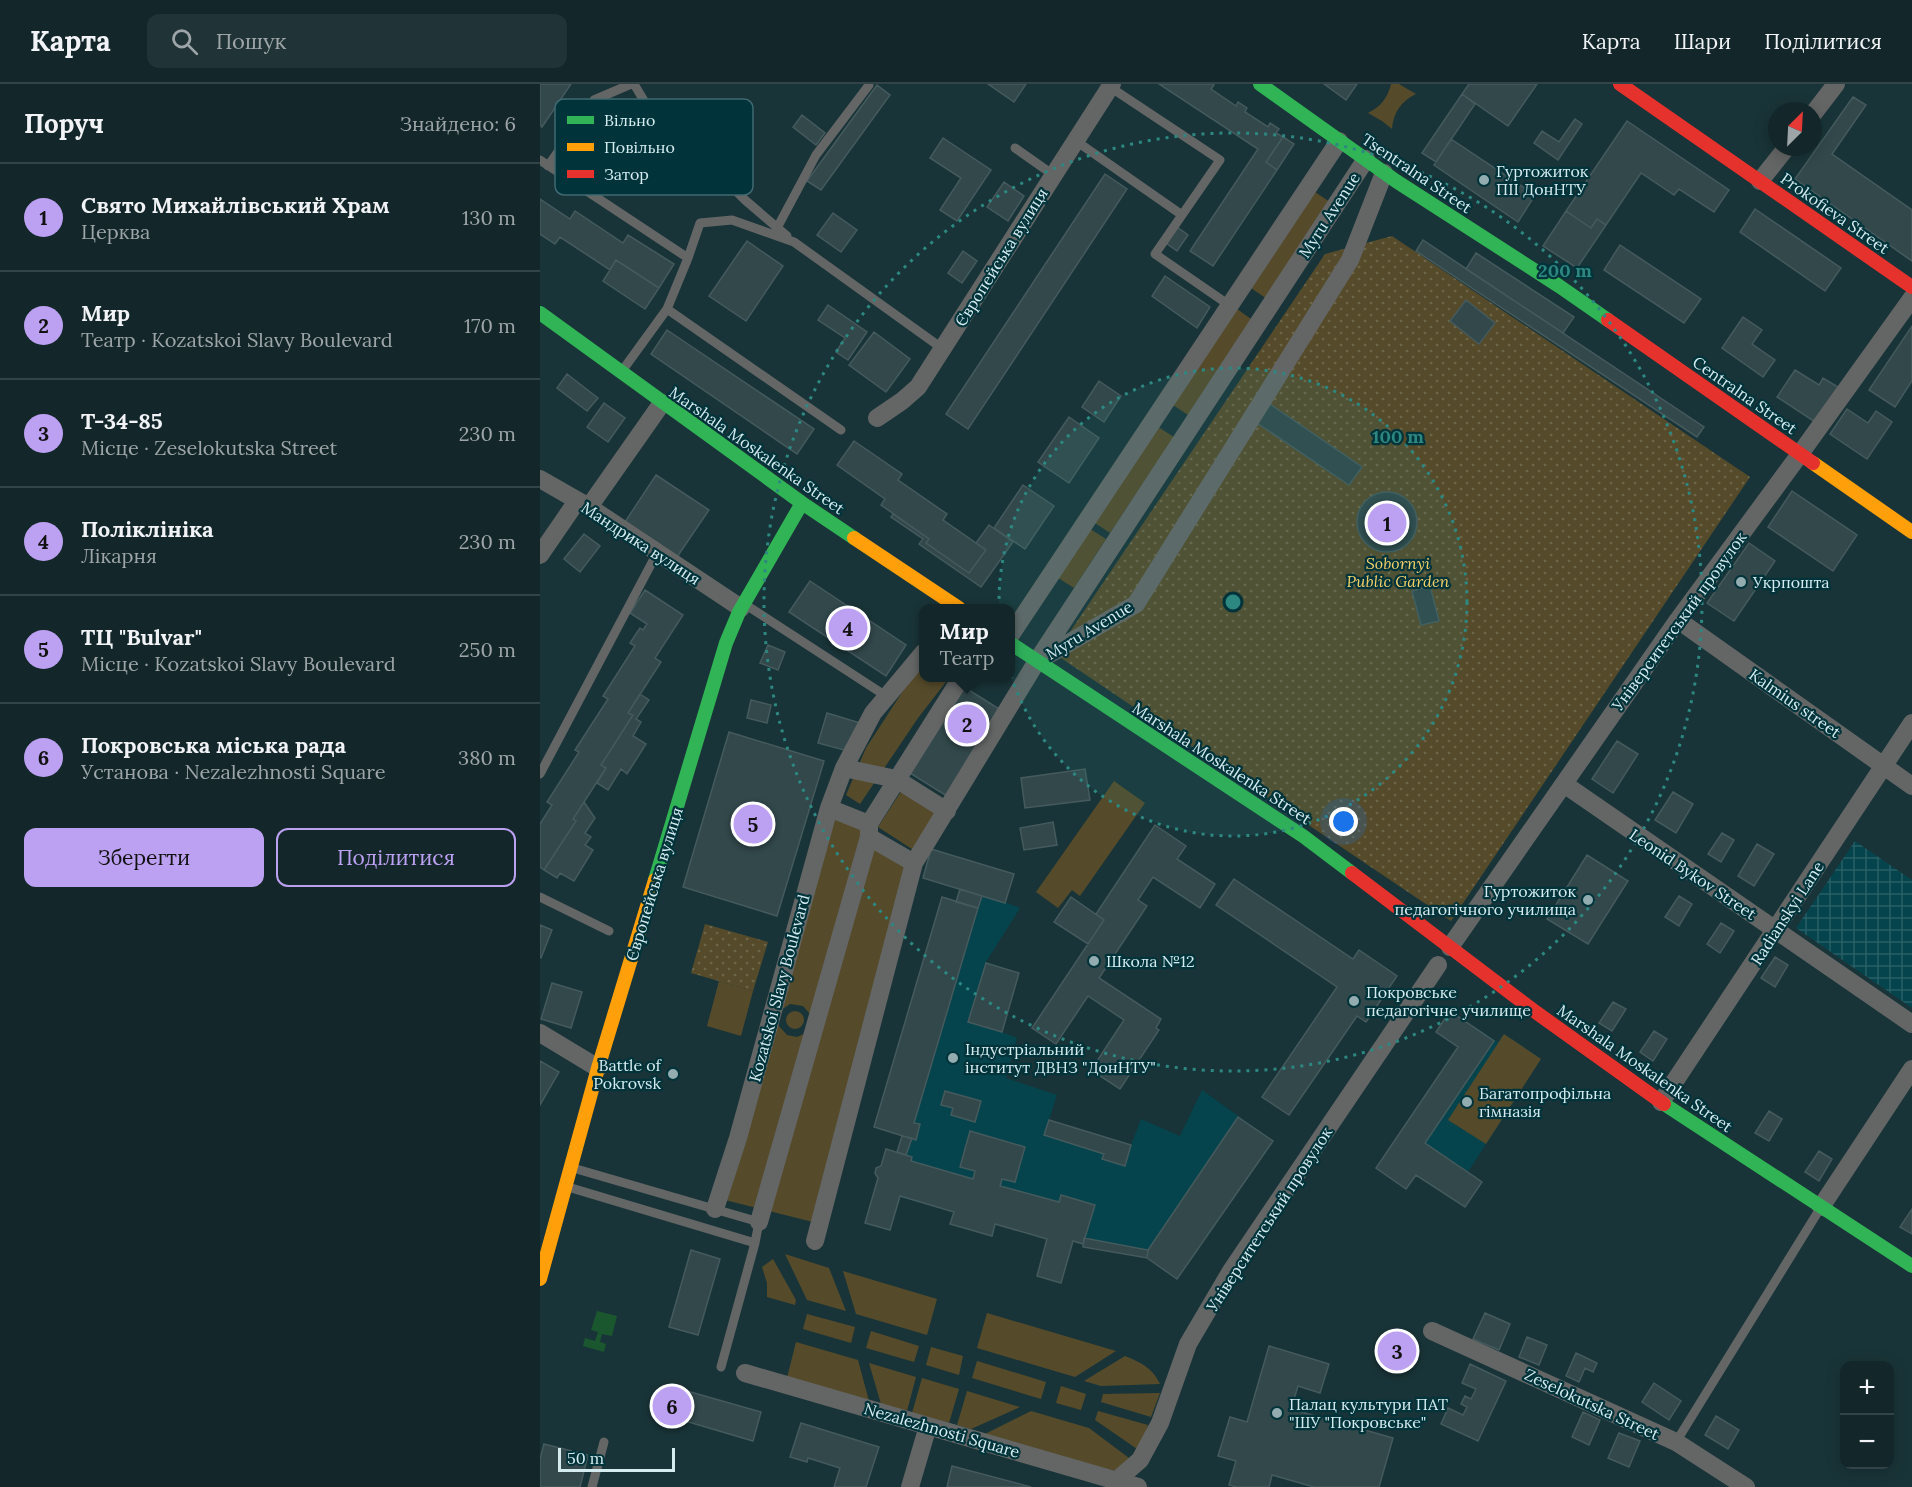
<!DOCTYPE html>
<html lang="uk">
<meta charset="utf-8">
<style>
:root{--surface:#13272a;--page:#203336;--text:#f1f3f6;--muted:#9da5a8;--line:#324447;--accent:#bca0f2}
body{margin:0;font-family:Lora,serif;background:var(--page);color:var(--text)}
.controls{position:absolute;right:18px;bottom:18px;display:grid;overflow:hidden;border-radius:12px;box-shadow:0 3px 15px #0003}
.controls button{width:54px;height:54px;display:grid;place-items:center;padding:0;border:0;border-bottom:2px solid var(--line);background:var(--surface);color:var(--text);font:30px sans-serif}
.compass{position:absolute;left:1228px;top:18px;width:54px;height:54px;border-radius:50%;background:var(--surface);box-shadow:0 3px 15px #0003;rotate:24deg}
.scale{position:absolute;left:18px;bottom:15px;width:117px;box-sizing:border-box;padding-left:6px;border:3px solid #d4ecf0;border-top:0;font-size:16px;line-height:21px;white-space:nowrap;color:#d4ecf0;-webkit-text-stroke:4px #00333a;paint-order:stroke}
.you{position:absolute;left:804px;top:738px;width:21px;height:21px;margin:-15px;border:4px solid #fff;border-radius:50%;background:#1a73e8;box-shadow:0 0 0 9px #1a73e833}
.badge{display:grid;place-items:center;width:39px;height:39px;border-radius:50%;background:var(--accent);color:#111;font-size:20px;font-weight:700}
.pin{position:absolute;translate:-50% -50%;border:3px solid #fff;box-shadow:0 2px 6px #0006}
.popup{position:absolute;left:379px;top:520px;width:96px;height:78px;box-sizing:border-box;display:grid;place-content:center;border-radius:12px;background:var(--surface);filter:drop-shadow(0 2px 4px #0005);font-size:20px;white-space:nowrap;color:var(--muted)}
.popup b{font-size:22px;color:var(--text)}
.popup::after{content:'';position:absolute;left:50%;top:100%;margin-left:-12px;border:12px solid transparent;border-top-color:var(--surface)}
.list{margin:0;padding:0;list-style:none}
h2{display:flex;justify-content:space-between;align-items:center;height:78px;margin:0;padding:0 24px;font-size:26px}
h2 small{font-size:20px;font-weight:400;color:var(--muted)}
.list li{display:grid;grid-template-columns:39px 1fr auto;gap:18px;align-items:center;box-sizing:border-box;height:108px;padding:0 24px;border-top:2px solid var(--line)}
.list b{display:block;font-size:22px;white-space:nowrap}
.list p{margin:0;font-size:20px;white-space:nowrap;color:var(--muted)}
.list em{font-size:20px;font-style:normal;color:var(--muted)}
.actions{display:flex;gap:12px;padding:18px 24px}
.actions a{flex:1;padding:14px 0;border:2px solid var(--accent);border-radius:12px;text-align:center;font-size:21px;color:var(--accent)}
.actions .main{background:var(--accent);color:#111}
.icon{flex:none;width:33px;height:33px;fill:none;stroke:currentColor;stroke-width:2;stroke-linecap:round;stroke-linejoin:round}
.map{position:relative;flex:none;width:1372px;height:1403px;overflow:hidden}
header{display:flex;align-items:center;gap:36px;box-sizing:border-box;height:84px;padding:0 30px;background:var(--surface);border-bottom:2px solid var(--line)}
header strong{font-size:28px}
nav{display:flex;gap:33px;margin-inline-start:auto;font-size:21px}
.search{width:420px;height:54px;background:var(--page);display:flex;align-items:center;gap:15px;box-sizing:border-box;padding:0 21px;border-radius:12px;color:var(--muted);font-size:22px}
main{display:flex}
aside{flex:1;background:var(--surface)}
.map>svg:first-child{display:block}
.built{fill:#05444c}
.industrial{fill:url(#industrial-grid)}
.green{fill:#554b2a;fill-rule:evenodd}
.park{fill:url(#park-dots)}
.water{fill:#1a572f}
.building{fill:#32484b;stroke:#455a5d;stroke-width:1.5}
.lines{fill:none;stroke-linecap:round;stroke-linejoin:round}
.lane{stroke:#646666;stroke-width:9}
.street{stroke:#646666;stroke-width:18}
.fast{stroke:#30b455;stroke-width:14}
.slow{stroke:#ff9f0a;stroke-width:14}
.jam{stroke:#e5322d;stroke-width:14}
.ring{fill:none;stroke:#2d8882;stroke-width:3;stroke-dasharray:3 6}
.poi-dot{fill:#93acb0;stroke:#00333a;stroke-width:2}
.labels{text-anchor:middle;stroke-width:4.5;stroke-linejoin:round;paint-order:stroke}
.poi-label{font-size:16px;fill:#d4ecf0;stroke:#00333a;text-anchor:start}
.street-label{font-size:16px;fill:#d4ecf0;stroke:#00333a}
.park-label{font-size:16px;font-style:italic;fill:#f4d06a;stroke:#00333a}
.key{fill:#00333a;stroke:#406a71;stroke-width:1.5}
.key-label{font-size:16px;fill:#d4ecf0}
.centre{fill:#2d8882;stroke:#00333a;stroke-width:3}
.ring-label{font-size:18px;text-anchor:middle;font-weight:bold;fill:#2d8882;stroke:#00333a;stroke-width:4.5;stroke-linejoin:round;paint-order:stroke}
</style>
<header>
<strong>Карта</strong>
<div class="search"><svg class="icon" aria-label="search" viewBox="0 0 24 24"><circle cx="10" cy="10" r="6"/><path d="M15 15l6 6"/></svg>Пошук</div>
<nav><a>Карта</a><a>Шари</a><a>Поділитися</a></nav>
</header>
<main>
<aside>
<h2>Поруч<small>Знайдено: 6</small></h2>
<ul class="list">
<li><span class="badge">1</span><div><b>Свято Михайлівський Храм</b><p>Церква</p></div><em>130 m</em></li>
<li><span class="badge">2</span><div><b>Мир</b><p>Театр · Kozatskoi Slavy Boulevard</p></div><em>170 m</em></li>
<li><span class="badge">3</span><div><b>Т-34-85</b><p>Місце · Zeselokutska Street</p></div><em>230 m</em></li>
<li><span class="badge">4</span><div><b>Поліклініка</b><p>Лікарня</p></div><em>230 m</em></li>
<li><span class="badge">5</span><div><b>ТЦ &quot;Bulvar&quot;</b><p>Місце · Kozatskoi Slavy Boulevard</p></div><em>250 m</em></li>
<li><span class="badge">6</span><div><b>Покровська міська рада</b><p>Установа · Nezalezhnosti Square</p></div><em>380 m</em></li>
</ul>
<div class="actions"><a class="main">Зберегти</a><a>Поділитися</a></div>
</aside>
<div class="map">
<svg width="1372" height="1403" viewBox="0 0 1372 1403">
<defs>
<pattern id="industrial-grid" width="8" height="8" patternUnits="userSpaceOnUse" patternTransform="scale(1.5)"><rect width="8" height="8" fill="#05444c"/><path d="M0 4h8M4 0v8" fill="none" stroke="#295f66"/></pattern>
<pattern id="park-dots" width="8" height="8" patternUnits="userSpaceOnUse" patternTransform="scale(1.5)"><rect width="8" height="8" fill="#554b2a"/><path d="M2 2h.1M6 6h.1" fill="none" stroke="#6d6549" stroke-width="1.8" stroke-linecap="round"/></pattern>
</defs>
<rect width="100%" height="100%" fill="#193438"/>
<path class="built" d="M391,765L474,790L465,818L480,824L446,878L479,889L462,948L477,954L466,994L517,1011L509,1036L591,1061L601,1035L640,1052L662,1006L733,1057L637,1195L607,1174L543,1163V1160L533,1157L521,1199L497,1192L507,1155L456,1140L452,1152L410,1140L413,1128L360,1113L350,1146L325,1139L338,1094L335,1089L336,1084L341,1082L346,1065L357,1068L362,1052L334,1043L402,813L416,818L420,806L383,794Z
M910,927L958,958L964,950L1001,975L928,1088L942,1098L925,1123L876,1091L866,1105L836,1084L918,963L896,948Z"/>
<path class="industrial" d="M1315,757L1372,796V924L1256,844Z"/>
<path class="green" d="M851,0H859L876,10C861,17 853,29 852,45L842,37L828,29C840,23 848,14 851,0Z
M772,106L790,118L727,215L708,202Z
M693,222L711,235L648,331L630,319Z
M615,341L634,353L570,449L552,437Z
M547,443L566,455L534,504L515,492Z
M383,576L384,594H409L378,634L320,720L306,711L326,664Z
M574,697L605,719L540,812L532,806L518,824L496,808Z
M364,703L400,728L375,767L338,743Z
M289,724L374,779L277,1139L181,1115ZM250,920L263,922L270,930L264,950L257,953L247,951L238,941L241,926Z
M179,897L213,907L201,952L167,942Z
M246 936a9 9 0 1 1 18 0a9 9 0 1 1-18 0Z
M964,950L1001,975L946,1060L908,1036Z
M245,1170L289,1184L306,1227L267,1216Z
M233,1175L256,1216L255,1221L227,1213V1199L222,1183Z
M303,1187L397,1215L387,1251L316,1230Z
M447,1229L576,1267L535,1293L437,1264Z
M267,1230L315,1243L311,1259L263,1245Z
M331,1247L379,1262L374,1278L326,1264Z
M256,1258L318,1276L329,1317L247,1294Z
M391,1263L423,1272L419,1291L386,1281Z
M585,1272C600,1278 613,1284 620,1300L561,1302L544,1297Z
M437,1277L506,1298L501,1315L432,1294Z
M329,1279L376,1293L367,1327L341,1320Z
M382,1294L419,1305L409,1339L372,1329Z
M521,1302L546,1310L541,1326L516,1319Z
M427,1307L480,1323L431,1345L417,1341Z
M620,1309L611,1333L561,1318L563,1310Z
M491,1327L549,1344L593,1377L583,1384L572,1387L445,1350Z
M558,1327L608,1341L600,1367L555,1336Z"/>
<path class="park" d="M852,152L1210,393L911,837L515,570L785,170Z
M165,840L228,858L213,907L151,889Z"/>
<path class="water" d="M57,1227L77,1232L72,1252L62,1250L60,1258L66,1260L64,1268L43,1262L45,1254L55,1257L58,1248L51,1246Z"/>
<path class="building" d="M0,0H31L2,43L0,41Z
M448,0H486L474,18Z
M619,0H672L674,1L671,5L696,22L698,18L707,24L705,28L728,43L730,39L739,45L736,49L743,53L726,78L737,86L673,182L650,167L718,65Z
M784,0H817L806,16Z
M929,0H997L968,42L922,10Z
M337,1L350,11L281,106L267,97Z
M922,10L935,20L896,78L882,69Z
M1313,13L1326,21L1292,70L1372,126V177L1255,95Z
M262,31L285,49L276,61L253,43Z
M1035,35L1042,40L1018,76L994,59L1002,47L1019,58Z
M1087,37L1189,106L1174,128L1139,105L1134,111L1101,89L1066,141L1057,135L1051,144L1026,127Z
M743,53L754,60L737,86L726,78Z
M403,54L451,86L417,137L400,126L421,94L390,74Z
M911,55L995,111L978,138L894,81Z
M565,90L587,105L428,345L406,330Z
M464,98L484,112L468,137L447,123Z
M0,115L30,135L35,127L83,159L88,151L134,180L119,204L76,176L70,186L20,153L15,160L0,150Z
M1215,125L1301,184L1285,207L1200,148Z
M1026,127L1051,144L1057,135L1066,141L1037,184L1003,162Z
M293,129L317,146L301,168L277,151Z
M637,143L648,151L637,167L626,159Z
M883,156L1164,343L1157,353L876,167Z
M207,157L243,182L206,237L169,212Z
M1080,161L1161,215L1144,239L1064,186Z
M423,167L437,177L422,199L408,189Z
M936,169L1034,233L1023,249L926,185Z
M76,176L119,204L105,225L63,197Z
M625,192L670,223L657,244L612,212Z
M926,216L955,239L939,260L910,237Z
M288,221L327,248L308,276L296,268L305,254L278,236Z
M1203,233L1222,246L1212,260L1235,276L1223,293L1182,264Z
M1372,242V297L1355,323L1329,306Z
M127,246L274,345L257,370L111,270Z
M334,248L370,275L346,308L309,281Z
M1255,286L1279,301L1283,294L1298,303L1275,338L1237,313Z
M27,290L58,314L47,327L17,304Z
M559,297L581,312L564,338L542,323Z
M727,318L822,383L809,401L714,337Z
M64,319L85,334L68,358L47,343Z
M1307,325L1328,339L1336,327L1352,338L1327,375L1290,350Z
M529,333L559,354L529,399L498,378Z
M314,357L362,390L358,396L407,430L403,436L446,466L429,489L386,459L389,455L341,421L345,415L297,381Z
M116,391L169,426L135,476L83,441Z
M483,401L514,422L485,465L454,444Z
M1252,407L1317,451L1293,487L1228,443Z
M817 438a30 30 0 1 1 60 0a30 30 0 1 1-60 0Z
M353,430L389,455L386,459L429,489L446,466L436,459L449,441L473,458L441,503L379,460L383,455L351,433Z
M44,450L60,462L40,488L24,475Z
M1209,459L1235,477L1194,537L1167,519Z
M270,497L366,561L346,592L249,528Z
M890,502L899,537L881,541L872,507Z
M105,506L143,531L115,574L121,578L88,629L93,631L61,681L66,684L33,735L36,737L4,786L0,783V740L12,721L7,718L39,668L35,666L68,615L63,612L95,562L90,559L100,544L103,546L107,540L90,529Z
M228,561L245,568L238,586L220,579Z
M424,603L464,628L410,714L370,689Z
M100,610L109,616L96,635L101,638L93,652L106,660L87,690L81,685L68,706L57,699L66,684L61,681L93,631L88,629Z
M211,616L231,621L227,639L207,634Z
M287,629L320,639L304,666L278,659Z
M189,648L284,677L237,832L143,803Z
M1077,657L1098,670L1073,709L1052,695Z
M545,685L550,716L485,724L481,694Z
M1133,708L1153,720L1136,749L1115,736Z
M44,718L55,734L45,749L51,753L45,761L53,766L34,797L20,789L17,794L4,786L36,737L33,735Z
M513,738L517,761L484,766L480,744Z
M615,741L646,762L637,775L675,800L660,824L613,793L598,816L607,822L559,894L621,935L616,944L619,946L580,1005L551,986L584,936L548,912L516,960L492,944L564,836L556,830Z
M1182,749L1194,756L1181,778L1168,770Z
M1217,760L1234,770L1214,802L1198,792Z
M391,765L474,790L465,819L383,794Z
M1047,771L1088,797L1048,860L1007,835Z
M694,795L813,875L819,866L857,892L826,938L817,932L749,1031L722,1013L797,903L676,821Z
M420,805L442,812L438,824L416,818Z
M1139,812L1152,820L1139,842L1125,833Z
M402,813L438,824L374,1039L380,1040L376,1056L334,1043Z
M531,813L564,836L548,860L514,838Z
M1181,839L1194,847L1180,869L1167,860Z
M0,841L12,846L1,874L0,873Z
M1235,873L1248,881L1235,903L1221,894Z
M446,879L479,889L462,948L428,938Z
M12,899L42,908L31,944L1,935Z
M1073,918L1086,925L1072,947L1059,939Z
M910,927L954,957L885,1059L942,1098L925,1123L876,1091L866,1105L836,1084L918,963L896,948Z
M1114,947L1127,955L1113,977L1100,968Z
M0,977L19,988L0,1021Z
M405,1007L441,1017L435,1038L411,1031L413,1024L401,1021Z
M1229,1027L1242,1035L1229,1057L1215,1049Z
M698,1033L733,1057L637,1195L607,1174L608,1166Z
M509,1036L591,1061L585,1082L562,1075L564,1070L504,1051Z
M430,1047L485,1063L475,1098L462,1095L460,1102L519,1118L521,1111L555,1121L543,1160L533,1157L521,1199L497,1192L507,1155L455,1140L452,1152L410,1140L414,1128L360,1112L350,1146L325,1139L338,1094L335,1089L336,1084L341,1082L346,1065L372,1073L371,1077L433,1095L435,1087L420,1083Z
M362,1052L372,1054L366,1071L357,1068Z
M1279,1067L1292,1075L1279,1097L1265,1088Z
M1372,1125V1150L1360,1143Z
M544,1154L608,1166L607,1174L543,1163Z
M151,1166L180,1175L158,1251L129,1243Z
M945,1229L970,1240L959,1266L933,1255Z
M987,1253L1007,1261L999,1281L979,1273Z
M729,1262L789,1280L780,1309L758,1302L751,1325L853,1354L839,1403H774L732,1391L729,1403H697L689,1401L696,1377L678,1372L690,1333L707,1338Z
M1036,1269L1057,1279L1053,1288L1045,1284L1039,1298L1026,1292Z
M930,1280L966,1297L938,1357L901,1340L908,1324L923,1331L927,1323L921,1320L925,1312L931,1315L936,1305L922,1299Z
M1114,1299L1141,1317L1129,1336L1102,1318Z
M126,1301L221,1328L213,1357L118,1329Z
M1043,1328L1060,1336L1049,1361L1032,1353Z
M1176,1332L1199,1346L1188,1365L1165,1351Z
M261,1339L339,1363L326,1403H294L300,1384L268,1374L267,1378L250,1373Z
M1079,1349L1100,1357L1089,1383L1068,1374Z
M4,1360L48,1371L40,1403H0V1375Z
M412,1382L491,1403H407Z"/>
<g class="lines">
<path class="lane" d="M94,0L131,62L176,87L205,116L247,152
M570,3L680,76L615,170L689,221
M536,57L642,131
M475,64L512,90
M0,76L148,174L127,225
M8,82L54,16L91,0
M237,144L276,71L329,1
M148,174L160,139L192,136L254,158L403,265
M82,287L127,225L301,346
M206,521L346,612
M0,690L117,469
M0,813L69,847
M33,1084L219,1138L215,1159L181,1283
M28,1103L215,1159
M1136,1358L1281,1123
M52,1403L64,1358"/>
<path class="street" d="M1273,30L1296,0
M1220,97L1247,63
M337,334L362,317L378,303L572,0
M0,395L49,423L201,524
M49,423L122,319
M0,471L37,417
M1138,536L1372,702
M470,552L799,57
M501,575L596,520L810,176L844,89
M304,684L356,695L407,727
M1024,700L1372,940
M289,724L304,684L333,629L384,568
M329,740L421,594
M910,863L1138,536L1260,370L1372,214
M0,949L58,984
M1121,1018L1372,639
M1281,1123L1372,985
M175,1125L198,1054L289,724L329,740V753
M219,1138L329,753L374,779
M275,1157L374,779L497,577L826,75
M892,1247L1136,1358L1206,1403
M205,1289L598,1403
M577,1396L600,1376L620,1339L648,1260L691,1187L898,881
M370,1403L388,1342"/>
<path class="fast" d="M720,0L856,97L1019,202L1068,236
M0,229L262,419L314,454
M470,559L763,752L812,789
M115,796L186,559L199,528L262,419
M1124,1020L1372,1182"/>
<path class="slow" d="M1273,379L1372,448
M314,454L419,524
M0,1195L58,984L115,796"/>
<path class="jam" d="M1080,0L1372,203
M1068,236L1273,379
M812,789L997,929L1124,1020"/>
</g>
<circle cx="693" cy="518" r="234" fill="#2d8882" fill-opacity=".12"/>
<g class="ring">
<circle cx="693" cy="518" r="234"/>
<circle cx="693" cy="518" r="469"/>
</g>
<g class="poi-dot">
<circle cx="944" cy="96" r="6"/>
<circle cx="1201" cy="498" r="6"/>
<circle cx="1048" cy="816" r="6"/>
<circle cx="554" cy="877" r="6"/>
<circle cx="814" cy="917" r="6"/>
<circle cx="413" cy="974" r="6"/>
<circle cx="133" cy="990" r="6"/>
<circle cx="927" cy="1018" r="6"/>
<circle cx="737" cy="1329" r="6"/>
</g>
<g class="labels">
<g class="poi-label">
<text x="956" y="93">Гуртожиток<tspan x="956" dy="18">ПІІ ДонНТУ</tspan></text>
<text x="1213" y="504">Укрпошта</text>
<text x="1036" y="813" text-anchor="end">Гуртожиток<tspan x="1036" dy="18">педагогічного училища</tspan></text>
<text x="566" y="883">Школа №12</text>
<text x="826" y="914">Покровське<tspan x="826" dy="18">педагогічне училище</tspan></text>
<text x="425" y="971">Індустріальний<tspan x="425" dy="18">інститут ДВНЗ "ДонНТУ"</tspan></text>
<text x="121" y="987" text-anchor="end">Battle of<tspan x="121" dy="18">Pokrovsk</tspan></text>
<text x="939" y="1015">Багатопрофільна<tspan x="939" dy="18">гімназія</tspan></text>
<text x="749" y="1326">Палац культури ПАТ<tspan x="749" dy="18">"ШУ "Покровське"</tspan></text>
</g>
<g class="street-label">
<text transform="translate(877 89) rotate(34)" y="6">Tsentralna Street</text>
<text transform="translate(1295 129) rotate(35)" y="6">Prokofieva Street</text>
<text transform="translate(789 131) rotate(-57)" y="6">Myru Avenue</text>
<text transform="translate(461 173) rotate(-58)" y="6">Європейська вулиця</text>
<text transform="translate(1205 311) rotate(35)" y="6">Centralna Street</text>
<text transform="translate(217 366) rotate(35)" y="6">Marshala Moskalenka Street</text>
<text transform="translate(101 459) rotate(33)" y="6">Мандрика вулиця</text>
<text transform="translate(1139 537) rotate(-54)" y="6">Університетський провулок</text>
<text transform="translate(549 546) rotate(-31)" y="6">Myru Avenue</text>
<text transform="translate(1255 619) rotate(35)" y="6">Kalmius street</text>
<text transform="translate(682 679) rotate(33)" y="6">Marshala Moskalenka Street</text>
<text transform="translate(1153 790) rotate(34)" y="6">Leonid Bykov Street</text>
<text transform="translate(114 800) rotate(-73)" y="6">Європейська вулиця</text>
<text transform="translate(1247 829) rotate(-57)" y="6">Radianskyi Lane</text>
<text transform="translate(239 904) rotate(-75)" y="6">Kozatskoi Slavy Boulevard</text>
<text transform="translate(1105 984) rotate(35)" y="6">Marshala Moskalenka Street</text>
<text transform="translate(729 1135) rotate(-57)" y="6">Університетський провулок</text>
<text transform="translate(1052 1320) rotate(25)" y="6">Zeselokutska Street</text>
<text transform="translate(402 1346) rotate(16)" y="6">Nezalezhnosti Square</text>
</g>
<g class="park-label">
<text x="858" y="485">Sobornyi<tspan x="858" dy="18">Public Garden</tspan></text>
</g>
</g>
<rect x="15" y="15" width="198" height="96" rx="9" class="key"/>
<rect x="27" y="32" width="27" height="8" fill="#30b455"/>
<rect x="27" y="59" width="27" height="8" fill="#ff9f0a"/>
<rect x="27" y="86" width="27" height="8" fill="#e5322d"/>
<g class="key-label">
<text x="64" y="42">Вільно</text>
<text x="64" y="69">Повільно</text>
<text x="64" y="96">Затор</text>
</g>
<circle cx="693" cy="518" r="9" class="centre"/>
<g class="ring-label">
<text x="1025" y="193">200 m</text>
<text x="858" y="359">100 m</text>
</g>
</svg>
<div class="controls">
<button>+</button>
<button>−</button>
</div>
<svg class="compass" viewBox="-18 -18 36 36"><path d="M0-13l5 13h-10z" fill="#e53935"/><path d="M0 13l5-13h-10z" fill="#9da5a8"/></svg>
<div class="scale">50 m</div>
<div class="you"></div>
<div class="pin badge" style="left:847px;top:439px">1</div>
<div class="pin badge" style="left:427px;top:640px">2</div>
<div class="popup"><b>Мир</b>Театр</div>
<div class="pin badge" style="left:857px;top:1267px">3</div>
<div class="pin badge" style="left:308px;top:544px">4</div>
<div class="pin badge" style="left:213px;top:740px">5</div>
<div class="pin badge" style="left:132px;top:1322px">6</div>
</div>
</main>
